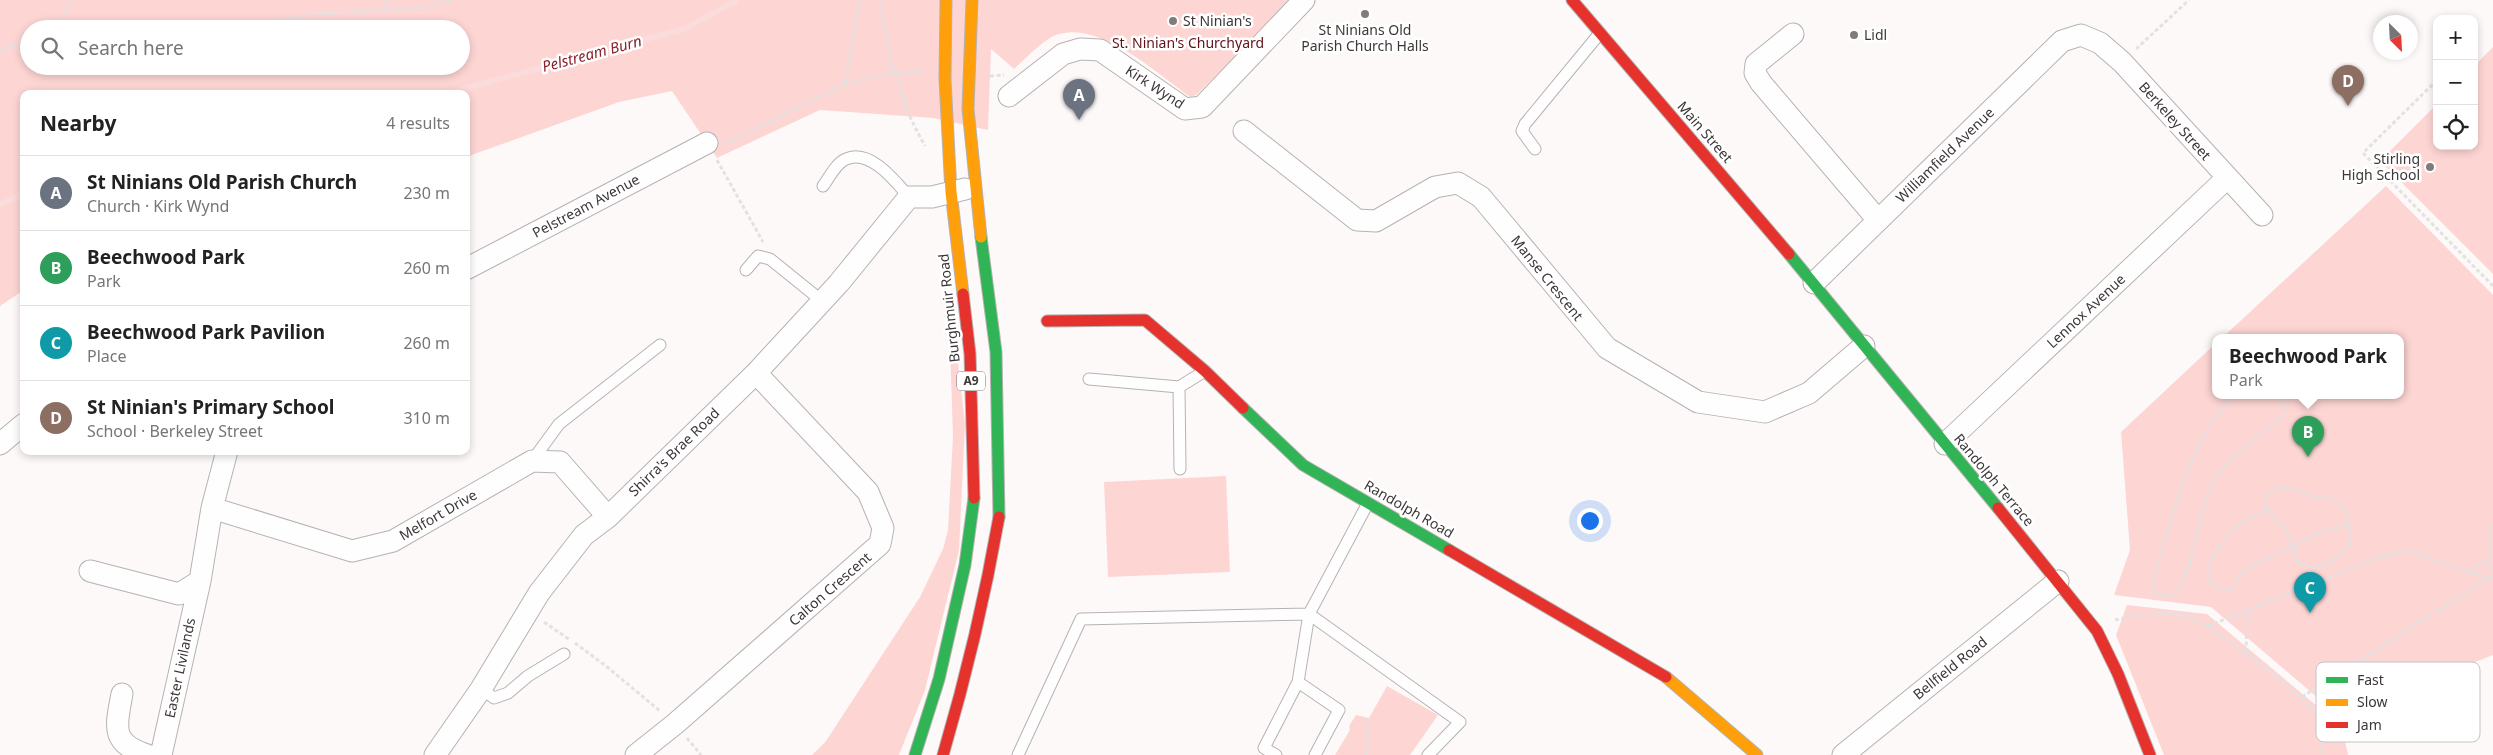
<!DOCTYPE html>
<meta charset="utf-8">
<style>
:root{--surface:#fff;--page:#f6f6f6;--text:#222;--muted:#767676;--line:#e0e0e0;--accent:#817b7b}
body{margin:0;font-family:"Noto Sans",sans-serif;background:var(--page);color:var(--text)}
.controls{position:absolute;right:15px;top:15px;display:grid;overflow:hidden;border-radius:10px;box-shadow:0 2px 8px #0003}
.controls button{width:45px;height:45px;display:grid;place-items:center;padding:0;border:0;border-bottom:1px solid var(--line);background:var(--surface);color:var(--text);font:25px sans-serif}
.compass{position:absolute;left:2373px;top:15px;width:45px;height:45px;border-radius:50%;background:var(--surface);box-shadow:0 2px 8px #0003;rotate:156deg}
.you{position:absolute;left:1589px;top:520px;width:18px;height:18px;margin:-12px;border:4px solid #fff;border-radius:50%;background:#1a73e8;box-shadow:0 0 0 8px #1a73e833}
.badge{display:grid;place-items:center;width:32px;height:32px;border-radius:50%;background:var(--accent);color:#fff;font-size:16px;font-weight:700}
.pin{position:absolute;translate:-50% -41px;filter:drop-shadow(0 1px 2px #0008)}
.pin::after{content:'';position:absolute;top:26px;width:18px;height:15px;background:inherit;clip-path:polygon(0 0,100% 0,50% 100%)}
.popup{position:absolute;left:2212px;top:334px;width:192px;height:65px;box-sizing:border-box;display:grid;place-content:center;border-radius:10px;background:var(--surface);filter:drop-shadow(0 1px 4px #0005);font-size:16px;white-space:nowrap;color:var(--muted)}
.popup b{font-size:19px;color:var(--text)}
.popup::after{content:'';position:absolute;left:50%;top:100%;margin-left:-10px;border:10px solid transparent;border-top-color:var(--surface)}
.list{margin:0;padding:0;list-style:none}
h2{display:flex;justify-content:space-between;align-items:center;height:65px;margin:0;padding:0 20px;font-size:21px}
h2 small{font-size:16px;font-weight:400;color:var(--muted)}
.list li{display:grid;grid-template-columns:32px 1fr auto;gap:15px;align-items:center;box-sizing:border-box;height:75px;padding:0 20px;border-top:1px solid var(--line)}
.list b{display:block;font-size:19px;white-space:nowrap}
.list p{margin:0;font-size:16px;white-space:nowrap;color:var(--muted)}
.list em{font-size:16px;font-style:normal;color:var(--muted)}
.icon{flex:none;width:28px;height:28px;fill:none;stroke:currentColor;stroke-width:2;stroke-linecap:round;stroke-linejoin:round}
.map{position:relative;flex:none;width:2493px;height:755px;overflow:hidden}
.search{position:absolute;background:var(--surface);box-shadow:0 2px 8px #0003;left:20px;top:20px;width:450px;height:55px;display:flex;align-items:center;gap:12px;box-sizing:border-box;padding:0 18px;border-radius:28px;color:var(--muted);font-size:19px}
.panel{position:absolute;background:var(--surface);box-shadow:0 2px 8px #0003;left:20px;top:90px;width:450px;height:365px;border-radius:10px}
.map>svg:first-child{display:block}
.green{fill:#fdd6d4;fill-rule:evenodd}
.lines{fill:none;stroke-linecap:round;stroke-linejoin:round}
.stream{stroke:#f9dcdb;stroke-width:5.5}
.lane-casing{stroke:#b6b2b2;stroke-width:13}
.street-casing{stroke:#b6b2b2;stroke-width:23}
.fast-casing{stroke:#b6b2b2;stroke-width:13}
.slow-casing{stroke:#b6b2b2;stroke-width:13}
.jam-casing{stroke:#b6b2b2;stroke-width:13}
.path{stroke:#e3e1e1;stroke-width:3;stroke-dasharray:4 2.5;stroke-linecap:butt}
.lane{stroke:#fffefe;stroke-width:11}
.street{stroke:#fffefe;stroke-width:21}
.fast{stroke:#30b455;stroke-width:11}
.slow{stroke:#ff9f0a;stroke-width:11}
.jam{stroke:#e5322d;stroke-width:11}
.poi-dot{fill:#817b7b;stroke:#fff;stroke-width:2}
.labels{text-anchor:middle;stroke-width:5;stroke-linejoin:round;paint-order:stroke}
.shield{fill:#fff;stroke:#777373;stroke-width:1}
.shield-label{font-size:12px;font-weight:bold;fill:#3d3737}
.poi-label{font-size:14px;fill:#3d3737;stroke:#fff;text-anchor:start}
.park-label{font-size:14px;fill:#621018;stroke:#fff}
.street-label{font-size:14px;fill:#3d3737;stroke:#fff}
.water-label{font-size:15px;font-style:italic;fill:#8b2029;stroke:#fff}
.key{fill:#fff;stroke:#c5c3c3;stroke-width:1}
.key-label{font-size:14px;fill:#3d3737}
</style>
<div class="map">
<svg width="2493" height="755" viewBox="0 0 2493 755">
<rect width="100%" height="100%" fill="#fef9f9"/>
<path class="green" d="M0,0H1293L1196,95L1190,97C1156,73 1100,20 1056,35C1043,40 1024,60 1014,69L991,49L988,130L933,118L820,110L717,158L672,91L619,102L466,157V94H24V290L0,306ZM29,29H461V66H29Z
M2493,47V274L2380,161L2437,104V146H2474V66Z
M2386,186L2493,295V655L2338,715L2211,607L2114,595L2130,550L2121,432L2215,344L2216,396H2400V338H2222Z
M949,318L958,363L965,424L959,550L925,690L899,755H812L826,741L920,597L943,549L948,530L953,436Z
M1226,476L1230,572L1108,577L1104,482Z
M2127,605L2207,614L2342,727L2348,755H2164L2116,635Z
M1387,686L1438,715L1410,755H1335L1350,730L1349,726L1356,715L1369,718Z"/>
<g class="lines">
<path class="stream" d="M444,94L684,29L736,1
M0,204L24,194"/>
<g class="lane-casing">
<path id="lane" d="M1535,149L1522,131L1525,124L1600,33
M823,186C829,178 836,163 846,159C870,148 896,182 909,197
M746,270L758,256L770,259L822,301
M1089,379L1179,387L1205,371
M1179,387L1180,469
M532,461L559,424L660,345
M1298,682L1339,710L1315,755
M481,689L494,698L508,693L528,676L564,654
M1018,755L1081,619L1309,614L1460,722L1428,755
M1276,755L1264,748L1298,682L1309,614L1368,503"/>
</g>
<g class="street-casing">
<path id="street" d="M1793,34L1756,64L1755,73L1761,83L1878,220
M1009,96L1063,54L1080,49L1100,50L1185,109L1202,107L1304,0
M1244,131L1357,220L1376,221L1435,187L1458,183L1481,197L1607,348L1698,402L1765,412L1809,393L1864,346
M466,269L707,143
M1814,283L2062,41L2081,35L2100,43L2122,62L2262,215
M0,444L24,424
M1945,444L2227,178
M212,508L227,451
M90,571L179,594L200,581L212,508L352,551L393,541L532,461L560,462L608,517
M122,694C116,726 110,743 147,755
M161,755L200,581
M435,755L481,689L539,593L584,535L608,517L756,373L839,283L909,197H932L965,189
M636,755L675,724L880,544L883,528L868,492L756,373
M1843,755L2058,581"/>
</g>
<g class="fast-casing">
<path id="fast" d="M981,237L996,352L999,517
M1789,254L1998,508
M1243,408L1303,465L1449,550
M915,755L939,679L965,565L974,498"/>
</g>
<g class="slow-casing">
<path id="slow" d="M946,0L945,79L951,192L963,294
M972,0L968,109L981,237
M1666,677L1757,755"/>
</g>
<g class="jam-casing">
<path id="jam" d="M1572,0L1789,254
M963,294L970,354L974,498
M1047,321L1145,320L1205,371L1243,408
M1998,508L2097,631L2118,674L2150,755
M1449,550L1666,677
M943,755C966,677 985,597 999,517"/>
</g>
<path class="path" d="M880,0L893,73
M383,10L389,0
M56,29L71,0
M216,29L315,14L412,9L454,0
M2474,43L2477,41
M2136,49L2189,0
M0,51L29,39
M899,72C900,100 912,122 925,146
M990,76L1004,75
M2437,80L2363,153L2493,286
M845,84L860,0
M727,143L845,84L893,73L923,71
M717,160L763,242
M2236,396C2193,426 2170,526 2154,576L2155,594C2162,595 2170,597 2177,592C2188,585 2202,499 2214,480C2231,454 2261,435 2285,415L2282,396
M2277,488H2290L2314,497H2328L2344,507L2349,526L2350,544L2333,560L2315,568L2299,563L2284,527L2267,509L2264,496Z
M2267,509L2240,525L2225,538L2208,565L2210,583L2229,592C2235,586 2239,575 2246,570C2257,562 2271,557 2284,551C2310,538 2318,529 2349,526
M2467,572L2490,559
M2491,580L2490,527L2493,524
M2115,620L2137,615L2174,613L2208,626L2280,679L2318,714L2323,733L2321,755
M544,622L570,640
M2208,626L2377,558L2406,550L2493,580
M575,643L606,666L660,711
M2246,652L2247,610
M2302,697L2487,579
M687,738L701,755
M1366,755L1369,718"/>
<use href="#lane" class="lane"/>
<use href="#street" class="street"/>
<use href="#fast" class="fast"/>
<use href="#slow" class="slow"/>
<use href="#jam" class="jam"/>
</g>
<g class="poi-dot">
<circle cx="1365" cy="14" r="5"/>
<circle cx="1173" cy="21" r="5"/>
<circle cx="1854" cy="35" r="5"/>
<circle cx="2430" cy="167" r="5"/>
</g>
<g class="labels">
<rect class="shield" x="957" y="371.5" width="28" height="19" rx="4"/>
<g class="shield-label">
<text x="971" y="385">A9</text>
</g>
<g class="poi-label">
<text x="1183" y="26">St Ninian's</text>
<text x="1365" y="35" text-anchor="middle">St Ninians Old<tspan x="1365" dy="16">Parish Church Halls</tspan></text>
<text x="1864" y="40">Lidl</text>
<text x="2420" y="164" text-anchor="end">Stirling<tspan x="2420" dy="16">High School</tspan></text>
</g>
<g class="park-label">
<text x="1188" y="48">St. Ninian's Churchyard</text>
</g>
<g class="street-label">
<text transform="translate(1155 87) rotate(33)" y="5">Kirk Wynd</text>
<text transform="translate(2175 121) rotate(48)" y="5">Berkeley Street</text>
<text transform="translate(1705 132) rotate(49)" y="5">Main Street</text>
<text transform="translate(1945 155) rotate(-44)" y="5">Williamfield Avenue</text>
<text transform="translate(586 206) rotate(-28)" y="5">Pelstream Avenue</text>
<text transform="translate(1547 278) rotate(51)" y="5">Manse Crescent</text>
<text transform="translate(949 308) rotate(-96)" y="5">Burghmuir Road</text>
<text transform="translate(2086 311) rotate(-43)" y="5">Lennox Avenue</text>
<text transform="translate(674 452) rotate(-44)" y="5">Shirra's Brae Road</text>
<text transform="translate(1994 480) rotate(50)" y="5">Randolph Terrace</text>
<text transform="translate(1409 509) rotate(30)" y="5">Randolph Road</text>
<text transform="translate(438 515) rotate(-30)" y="5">Melfort Drive</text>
<text transform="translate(830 589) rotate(-41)" y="5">Calton Crescent</text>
<text transform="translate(180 668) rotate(-78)" y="5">Easter Livilands</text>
<text transform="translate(1950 668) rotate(-39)" y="5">Bellfield Road</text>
</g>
<g class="water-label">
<text transform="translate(592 54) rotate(-15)" y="5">Pelstream Burn</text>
</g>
</g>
<rect x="2316" y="662" width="164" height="80" rx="8" class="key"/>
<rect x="2326" y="677" width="22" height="6" fill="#30b455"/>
<rect x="2326" y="699" width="22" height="7" fill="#ff9f0a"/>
<rect x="2326" y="722" width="22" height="6" fill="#e5322d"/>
<g class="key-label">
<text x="2357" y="685">Fast</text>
<text x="2357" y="707">Slow</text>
<text x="2357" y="730">Jam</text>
</g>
</svg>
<div class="controls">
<button>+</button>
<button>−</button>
<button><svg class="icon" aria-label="locate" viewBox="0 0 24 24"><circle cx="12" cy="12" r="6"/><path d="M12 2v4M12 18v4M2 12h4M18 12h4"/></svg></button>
</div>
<svg class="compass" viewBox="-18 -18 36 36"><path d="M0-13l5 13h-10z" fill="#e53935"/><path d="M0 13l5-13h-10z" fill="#767676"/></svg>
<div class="you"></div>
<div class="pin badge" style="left:1079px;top:120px;background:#6b7280">A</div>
<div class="pin badge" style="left:2308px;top:457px;background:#2e9e5b">B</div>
<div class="popup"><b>Beechwood Park</b>Park</div>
<div class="pin badge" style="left:2310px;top:613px;background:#0f9aa8">C</div>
<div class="pin badge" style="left:2348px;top:106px;background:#8d6e63">D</div>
<div class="search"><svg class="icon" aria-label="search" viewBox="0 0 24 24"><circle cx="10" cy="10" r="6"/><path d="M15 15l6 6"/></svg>Search here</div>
<section class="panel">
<h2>Nearby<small>4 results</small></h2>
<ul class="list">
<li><span class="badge" style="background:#6b7280">A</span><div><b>St Ninians Old Parish Church</b><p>Church · Kirk Wynd</p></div><em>230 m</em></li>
<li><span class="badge" style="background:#2e9e5b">B</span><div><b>Beechwood Park</b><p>Park</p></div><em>260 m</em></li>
<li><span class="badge" style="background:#0f9aa8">C</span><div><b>Beechwood Park Pavilion</b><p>Place</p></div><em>260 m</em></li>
<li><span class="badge" style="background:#8d6e63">D</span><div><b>St Ninian's Primary School</b><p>School · Berkeley Street</p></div><em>310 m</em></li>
</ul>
</section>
</div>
